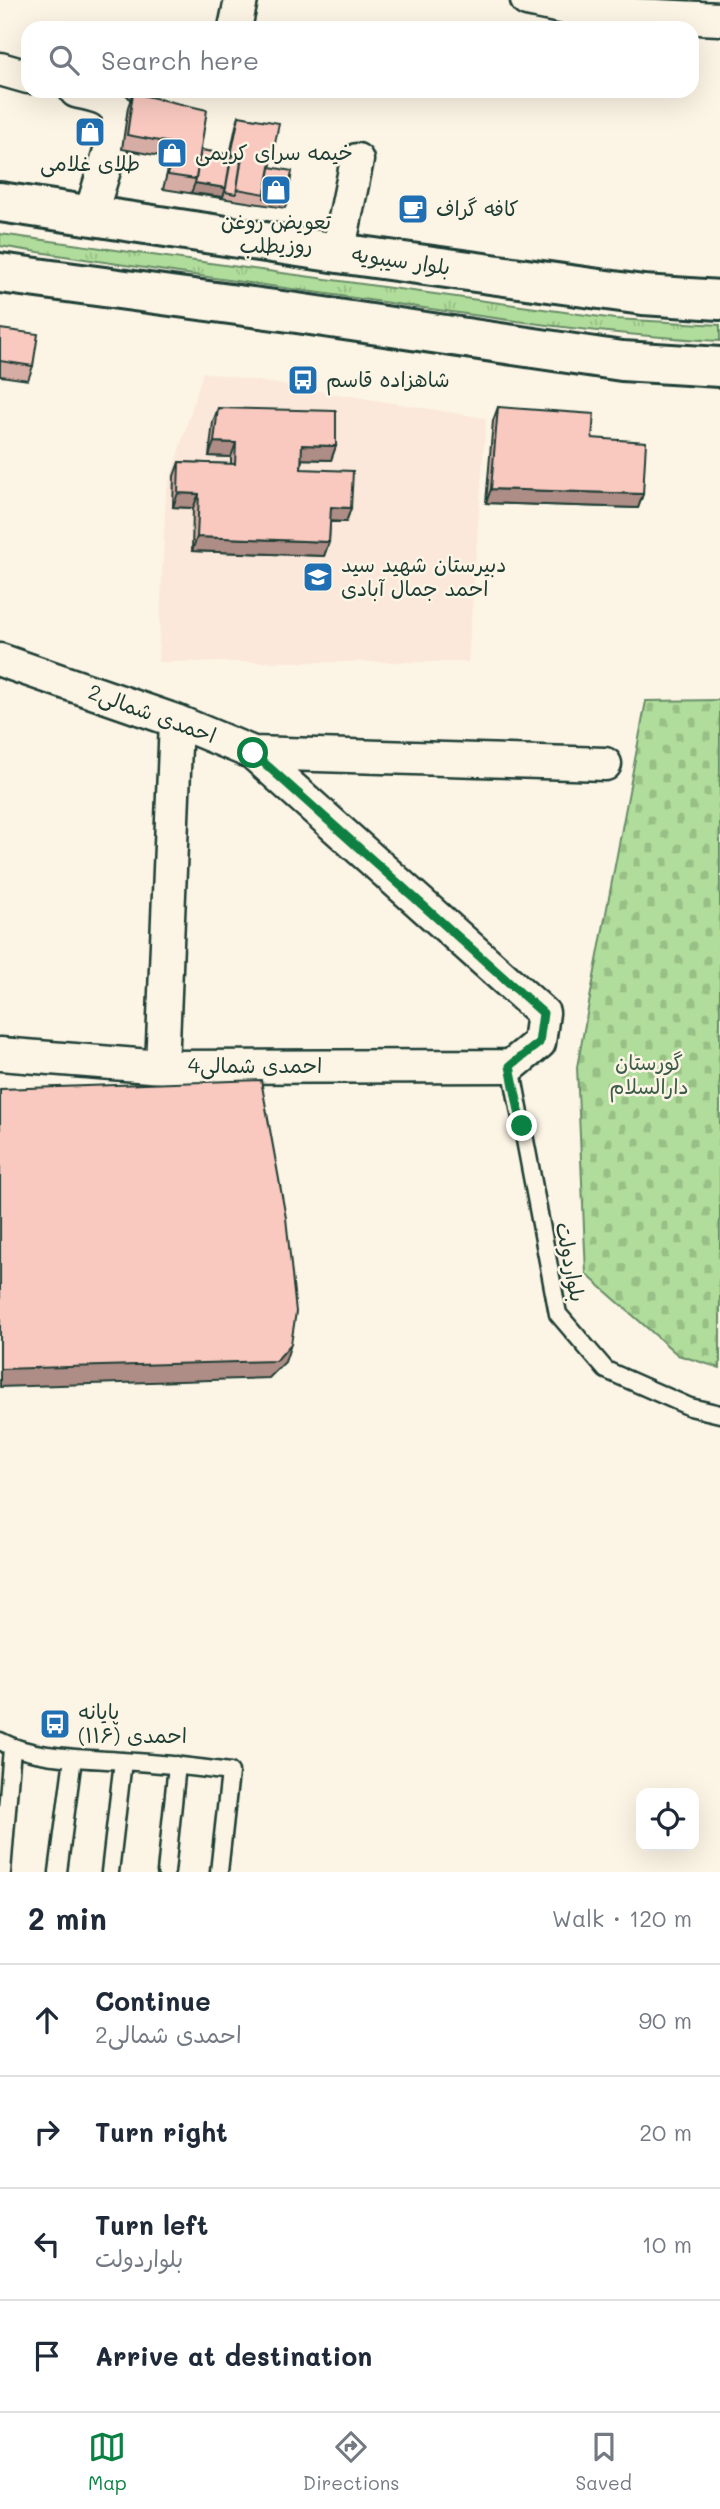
<!DOCTYPE html>
<meta charset="utf-8">
<style>
:root{--surface:#fff;--page:#f6f6f7;--text:#1f2937;--muted:#747a83;--line:#e0e1e3;--accent:#0b8043}
body{margin:0;font-family:Mali,"Playpen Sans Arabic",sans-serif;background:var(--page);color:var(--text)}
.controls{position:absolute;right:21px;bottom:21px;display:grid;overflow:hidden;border-radius:14px;box-shadow:0 7px 28px #0002}
.controls button{width:63px;height:63px;display:grid;place-items:center;padding:0;border:0;border-bottom:2px solid var(--line);background:var(--surface);color:var(--text);font:35px sans-serif}
.stop{position:absolute;width:21px;height:21px;margin:-16px;border:5px solid #0b8043;border-radius:50%;background:#fff}
.stop.end{background:#0b8043;border-color:#fff;box-shadow:0 2px 7px #0008}
.list{margin:0;padding:0;list-style:none}
h2{display:flex;justify-content:space-between;align-items:center;height:91px;margin:0;padding:0 28px;font-size:30px}
h2 small{font-size:23px;font-weight:400;color:var(--muted)}
.list li{display:grid;grid-template-columns:46px 1fr auto;gap:21px;align-items:center;box-sizing:border-box;height:112px;padding:0 28px;border-top:2px solid var(--line)}
.list b{display:block;font-size:26px;white-space:nowrap}
.list p{margin:0;font-size:23px;white-space:nowrap;color:var(--muted)}
.list em{font-size:23px;font-style:normal;color:var(--muted)}
.icon{flex:none;width:38px;height:38px;fill:none;stroke:currentColor;stroke-width:2;stroke-linecap:round;stroke-linejoin:round}
.map{position:relative;flex:none;width:720px;height:1872px;overflow:hidden}
.search{position:absolute;background:var(--surface);box-shadow:0 7px 28px #0002;left:21px;right:21px;top:21px;height:77px;display:flex;align-items:center;gap:18px;box-sizing:border-box;padding:0 24px;border-radius:21px;color:var(--muted);font-size:26px}
.sheet{height:539px;background:var(--surface)}
nav{display:flex;justify-content:space-around;align-items:center;box-sizing:border-box;height:98px;border-top:2px solid var(--line);background:var(--surface);font-size:19px;color:var(--muted)}
nav a{display:grid;justify-items:center;gap:4px}
nav .on{color:var(--accent)}
.map>svg:first-child{display:block}
.built{fill:#fbe8da}
.grass{fill:url(#grass-tufts);stroke:#688d68;stroke-width:2}
.cemetery{fill:url(#cemetery-stones);stroke:#688d68;stroke-width:2}
.lines{fill:none;stroke-linecap:round;stroke-linejoin:round}
.service-casing{stroke:#1f3d34;stroke-width:21}
.minor-casing{stroke:#1f3d34;stroke-width:37}
.secondary-casing{stroke:#1f3d34;stroke-width:44}
.service{stroke:#fcf5e5;stroke-width:16}
.minor{stroke:#fcf5e5;stroke-width:32}
.secondary{stroke:#fcf5e5;stroke-width:38}
.wall{fill:#d6ada5;stroke:#1f3d34;stroke-width:2}
.shaded-wall{fill:#ae8d86;stroke:#1f3d34;stroke-width:2}
.building{fill:#f9c9c0;stroke:#1f3d34;stroke-width:2}
.route{stroke:#0b8043;stroke-width:9}
.labels{text-anchor:middle;stroke-width:5;stroke-linejoin:round;paint-order:stroke}
.poi-label{font-size:21px;fill:#1f3d34;stroke:#fcf5e5;text-anchor:start}
.street-label{font-size:21px;fill:#1f3d34;stroke:#fcf5e5}
.park-label{font-size:21px;fill:#3c5d49;stroke:#fcf5e5}
</style>
<div class="map">
<svg width="720" height="1872" viewBox="0 0 720 1872">
<defs>
<pattern id="grass-tufts" width="24" height="20" patternUnits="userSpaceOnUse" patternTransform="scale(1.75)"><rect width="24" height="20" fill="#b0dd9b"/><path d="M3 7l-1-3M5 7V3M7 7l1-3M15 17l-1-3M17 17v-4M19 17l1-3" fill="none" stroke="#97bf86"/></pattern>
<pattern id="cemetery-stones" width="16" height="16" patternUnits="userSpaceOnUse" patternTransform="scale(1.75)"><rect width="16" height="16" fill="#b0dd9b"/><path d="M2 7V4a2 2 0 0 1 4 0v3zM10 15v-3a2 2 0 0 1 4 0v3z" fill="#97bf86"/></pattern>
</defs>
<rect width="100%" height="100%" fill="#fcf5e5"/>
<filter id="ink" filterUnits="userSpaceOnUse"><feTurbulence type="fractalNoise" baseFrequency=".0143" numOctaves="2"/><feDisplacementMap in="SourceGraphic" scale="14" xChannelSelector="R" yChannelSelector="G"/><feConvolveMatrix kernelMatrix="1 2 1 2 8 2 1 2 1" color-interpolation-filters="sRGB"/></filter>
<g filter="url(#ink)">
<path class="built" d="M203,372L486,418L468,662H158L166,492Z"/>
<path class="grass" d="M0,234L615,319L720,325V341C586,334 453,312 320,293C213,278 107,263 0,246Z"/>
<path class="cemetery" d="M720,700V1368L678,1355L586,1274L577,1067L646,701Z"/>
<g class="lines">
<g class="service-casing">
<path id="service" d="M511,1066L558,1314L606,1370L690,1407L720,1414
M0,1741C33,1759 85,1758 122,1761C158,1763 194,1767 230,1772L219,1872
M2,1872L12,1748
M58,1872L73,1758
M110,1872L123,1761
M166,1872L177,1765"/>
</g>
<g class="minor-casing">
<path id="minor" d="M527,0L591,13L720,19
M235,28L241,0
M0,69L28,77
M76,91C95,96 114,97 120,118L90,216
M338,253L357,160
M0,660L176,721L253,753L543,1013L539,1043L511,1066L162,1067L0,1054
M253,753L605,764
M162,1067L176,721"/>
</g>
<g class="secondary-casing">
<path id="secondary" d="M0,202L338,253L643,295L720,300
M0,273L297,313L622,361L720,367"/>
</g>
<use href="#service" class="service"/>
<use href="#minor" class="minor"/>
<use href="#secondary" class="secondary"/>
</g>
<path class="wall" d="M133,93L201,150L230,155L236,126L239,116L270,167L287,203L285,208L163,189L171,158L122,149L128,107Z
M0,329L33,366L28,380L0,376Z
M498,407L592,438L643,494L638,508L486,503L493,421Z
M218,408L336,446L331,460L302,459L301,469L351,508L346,522H330L329,542L324,556L192,551L193,508L173,507L174,476L179,462L231,464V457L209,456L213,422Z"/>
<path class="shaded-wall" d="M195,183L226,188L223,197L191,193Z
M214,442L236,443L231,457L209,456Z
M302,445L336,446L331,460L297,459Z
M491,489L643,494L638,508L486,503Z
M178,493L199,494L193,508L173,507Z
M331,507L351,508L346,522L326,521Z
M197,537L329,542L324,556L192,551Z
M291,1344L285,1362L269,1378L0,1387V1369Z"/>
<path class="building" d="M133,93L207,110L196,179L168,175L176,144L127,135Z
M239,116L279,123L265,194L237,189L242,157L231,155Z
M201,150L231,155L226,188L195,183Z
M231,160L241,162L236,194L225,192Z
M270,167L292,171L287,203L264,198Z
M0,329L38,334L33,366L0,361Z
M498,407L594,414L592,438L646,442L643,494L491,489Z
M218,408L336,411V446L302,445L301,469L353,471L351,508L331,507L329,542L197,537L199,494L178,493L179,462L235,464L236,443L214,442Z
M261,1080L286,1218L296,1312L291,1344L276,1361L0,1369V1089Z"/>
</g>
<g class="lines" filter="url(#ink)">
<path class="route" d="M253,753L543,1013L539,1043L510,1066L522,1126"/>
</g>
<defs>
<g id="shop-square" transform="scale(1.575)"><rect x="-9" y="-9" width="18" height="18" rx="4" fill="#1f6fb2" stroke="#fcf5e5"/><path d="M-5-2.5h2.3a2.7 3.5 0 0 1 5.4 0H5L5.5 6h-11ZM-1.5-2.5h3a1.5 2.3 0 0 0-3 0Z" fill="#fff"/></g>
<g id="cafe-square" transform="scale(1.575)"><rect x="-9" y="-9" width="18" height="18" rx="4" fill="#1f6fb2" stroke="#fcf5e5"/><path d="M-5.5-4.5H6V0H3Q3 3.5 0 3.5H-2.5Q-5.5 3.5-5.5 0ZM3-3.2v2h1.7v-2ZM-6 4.5H4V6H-6Z" fill="#fff"/></g>
<g id="bus-square" transform="scale(1.575)"><rect x="-9" y="-9" width="18" height="18" rx="4" fill="#1f6fb2" stroke="#fcf5e5"/><path d="M-5-6H5V4H4V6H2V4H-2V6H-4V4H-5ZM-3.5-4V0h7V-4ZM-3.5 1.2v1.5H-2V1.2ZM2 1.2v1.5H3.5V1.2Z" fill="#fff"/></g>
<g id="school-square" transform="scale(1.575)"><rect x="-9" y="-9" width="18" height="18" rx="4" fill="#1f6fb2" stroke="#fcf5e5"/><path d="M0-5L7-2L0 1L-7-2ZM-4 1L0 2.5L4 1V4Q0 6-4 4Z" fill="#fff"/></g>
</defs>
<g fill-rule="evenodd">
<use href="#shop-square" x="90" y="132"/>
<use href="#shop-square" x="172" y="153"/>
<use href="#shop-square" x="276" y="190"/>
<use href="#cafe-square" x="413" y="209"/>
<use href="#bus-square" x="303" y="380"/>
<use href="#school-square" x="318" y="577"/>
<use href="#bus-square" x="55" y="1724"/>
</g>
<g class="labels">
<g class="poi-label">
<text x="195" y="160">خیمه سرای کریمی</text>
<text x="90" y="171" text-anchor="middle">طلای غلامی</text>
<text x="436" y="216">کافه گراف</text>
<text x="276" y="229" text-anchor="middle">تعویض روغن<tspan x="276" dy="24">روزیطلب</tspan></text>
<text x="326" y="387">شاهزاده قاسم</text>
<text x="341" y="572">دبیرستان شهید سید<tspan x="341" dy="24">احمد جمال آبادی</tspan></text>
<text x="78" y="1719">پایانه<tspan x="78" dy="24">احمدی (۱۱۶)</tspan></text>
</g>
<g class="street-label">
<text transform="translate(401 261) rotate(8)" y="7">بلوار سیبویه</text>
<text transform="translate(152 714) rotate(20)" y="7">2احمدی شمالی</text>
<text x="255" y="1073">4احمدی شمالی</text>
<text transform="translate(570 1262) rotate(79)" y="7">بلواردولت</text>
</g>
<g class="park-label">
<text x="649" y="1070">گورستان<tspan x="649" dy="24">دارالسلام</tspan></text>
</g>
</g>
</svg>
<div class="controls">
<button><svg class="icon" aria-label="locate" viewBox="0 0 24 24"><circle cx="12" cy="12" r="6"/><path d="M12 2v4M12 18v4M2 12h4M18 12h4"/></svg></button>
</div>
<div class="stop" style="left:253px;top:753px"></div>
<div class="stop end" style="left:522px;top:1126px"></div>
<div class="search"><svg class="icon" aria-label="search" viewBox="0 0 24 24"><circle cx="10" cy="10" r="6"/><path d="M15 15l6 6"/></svg>Search here</div>
</div>
<section class="sheet">
<h2>2 min<small>Walk · 120 m</small></h2>
<ul class="list">
<li><svg class="icon" aria-label="ahead" viewBox="0 0 24 24"><path d="M12 20V5M6 11l6-6 6 6"/></svg><div><b>Continue</b><p>2احمدی شمالی</p></div><em>90 m</em></li>
<li><svg class="icon" aria-label="right" viewBox="0 0 24 24"><path d="M7 20v-9h11M14 6l5 5-5 5"/></svg><div><b>Turn right</b></div><em>20 m</em></li>
<li><svg class="icon" aria-label="left" viewBox="0 0 24 24"><path d="M17 20v-9H6M10 6l-5 5 5 5"/></svg><div><b>Turn left</b><p>بلواردولت</p></div><em>10 m</em></li>
<li><svg class="icon" aria-label="arrive" viewBox="0 0 24 24"><path d="M6 21V4h12l-3 4 3 4H6"/></svg><div><b>Arrive at destination</b></div></li>
</ul>
</section>
<nav>
<a class="on"><svg class="icon" aria-label="map" viewBox="0 0 24 24"><path d="M3 6l6-2 6 2 6-2v14l-6 2-6-2-6 2zM9 4v14M15 6v14"/></svg>Map</a>
<a><svg class="icon" aria-label="directions" viewBox="0 0 24 24"><path d="M12 3l9 9-9 9-9-9zM9 14v-3h6M13 9l2 2-2 2"/></svg>Directions</a>
<a><svg class="icon" aria-label="saved" viewBox="0 0 24 24"><path d="M7 4h10v16l-5-4-5 4z"/></svg>Saved</a>
</nav>
